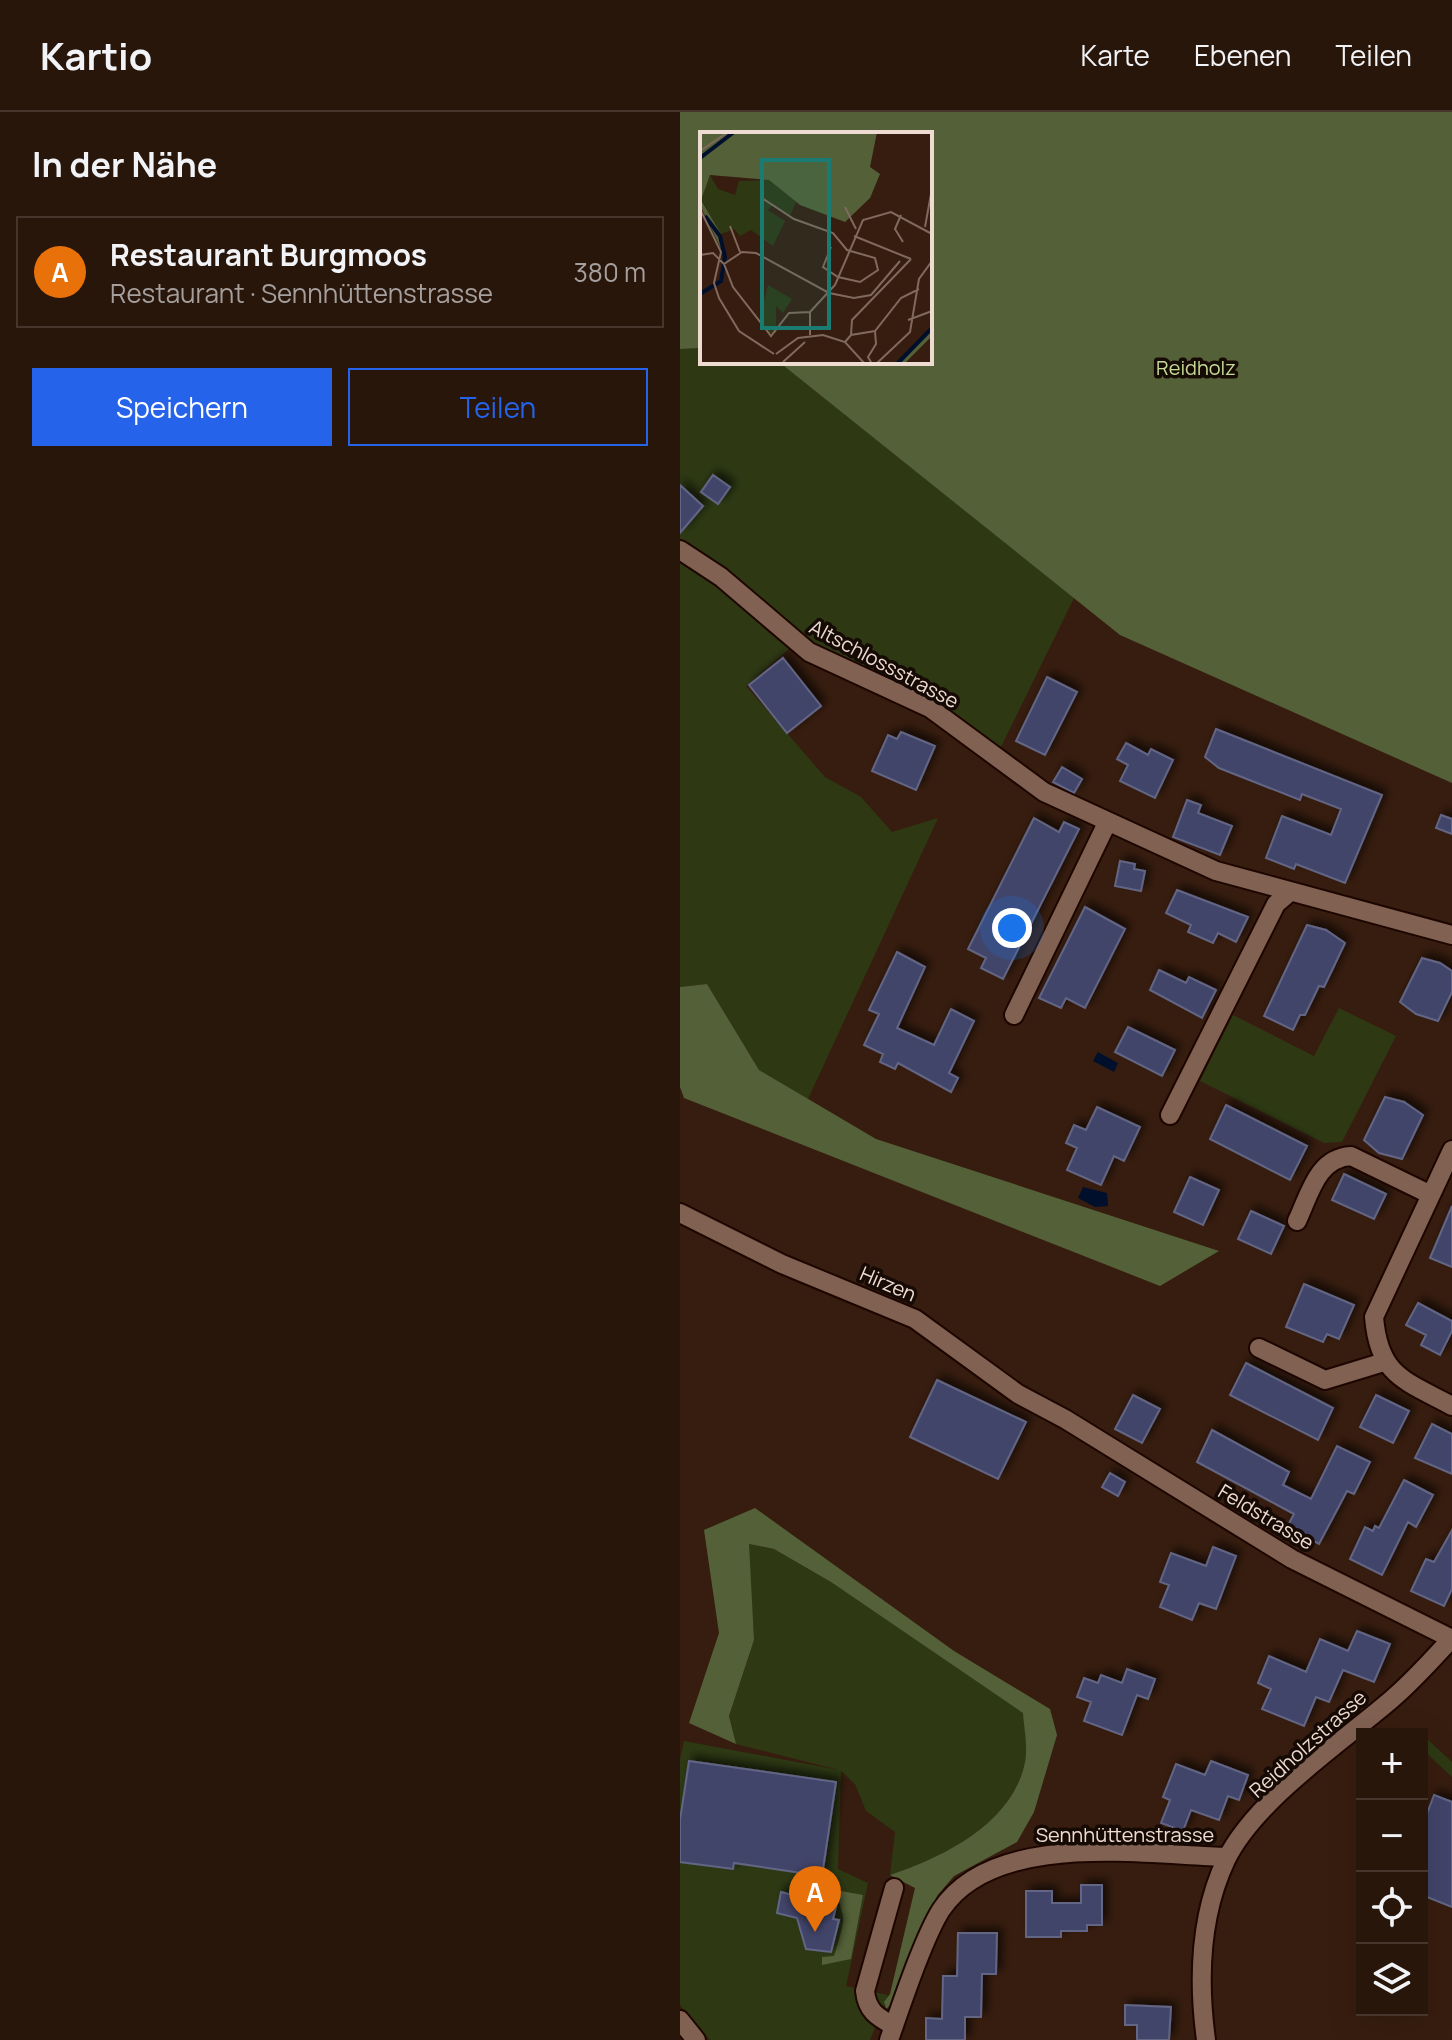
<!DOCTYPE html>
<html lang="de">
<meta charset="utf-8">
<style>
:root{--surface:#29160b;--page:#352319;--text:#f1f3f6;--muted:#a59f9d;--line:#45352c;--accent:#2563eb}
body{margin:0;font-family:Manrope,sans-serif;background:var(--page);color:var(--text)}
.controls{position:absolute;right:24px;bottom:24px;display:grid;overflow:hidden;border-radius:0px;box-shadow:0 8px 32px #0002}
.controls button{width:72px;height:72px;display:grid;place-items:center;padding:0;border:0;border-bottom:2px solid var(--line);background:var(--surface);color:var(--text);font:40px sans-serif}
.you{position:absolute;left:332px;top:816px;width:28px;height:28px;margin:-20px;border:6px solid #fff;border-radius:50%;background:#1a73e8;box-shadow:0 0 0 12px #1a73e833}
.badge{display:grid;place-items:center;width:52px;height:52px;border-radius:50%;background:var(--accent);color:#fff;font-size:26px;font-weight:700}
.pin{position:absolute;translate:-50% -66px;filter:drop-shadow(0 2px 4px #0008)}
.pin::after{content:'';position:absolute;top:42px;width:28px;height:24px;background:inherit;clip-path:polygon(0 0,100% 0,50% 100%)}
.list{margin:0;padding:0;list-style:none}
h2{display:flex;justify-content:space-between;align-items:center;height:104px;margin:0;padding:0 32px;font-size:34px}
h2 small{font-size:26px;font-weight:400;color:var(--muted)}
.list li{display:grid;grid-template-columns:52px 1fr auto;gap:24px;align-items:center;box-sizing:border-box;height:112px;margin:0 16px 16px;padding:0 16px;border:2px solid var(--line);border-radius:0px}
.list b{display:block;font-size:30px;white-space:nowrap}
.list p{margin:0;font-size:26px;white-space:nowrap;color:var(--muted)}
.list em{font-size:26px;font-style:normal;color:var(--muted)}
.actions{display:flex;gap:16px;padding:24px 32px}
.actions a{flex:1;padding:18px 0;border:2px solid var(--accent);border-radius:0px;text-align:center;font-size:28px;color:var(--accent)}
.actions .main{background:var(--accent);color:#fff}
.icon{flex:none;width:44px;height:44px;fill:none;stroke:currentColor;stroke-width:2;stroke-linecap:round;stroke-linejoin:round}
.map{position:relative;flex:none;width:772px;height:1928px;overflow:hidden}
header{display:flex;align-items:center;gap:48px;box-sizing:border-box;height:112px;padding:0 40px;background:var(--surface);border-bottom:2px solid var(--line)}
header strong{font-size:38px}
nav{display:flex;gap:44px;margin-inline-start:auto;font-size:28px}
main{display:flex}
aside{flex:1;background:var(--surface)}
.map>svg:first-child{display:block}
.green{fill:#2e3914}
.forest{fill:#546138}
.water{fill:#000f2b}
.building{fill:#42456b;stroke:#626584;stroke-width:2;filter:url(#shadow)}
.lines{fill:none;stroke-linecap:round;stroke-linejoin:round}
.minor-casing{stroke:#1d0600;stroke-width:22}
.minor{stroke:#816152;stroke-width:18}
.labels{text-anchor:middle;stroke-width:7;stroke-linejoin:round;paint-order:stroke}
.park-label{font-size:20px;fill:#c5dc96;stroke:#160a05}
.street-label{font-size:20px;fill:#eedbd2;stroke:#160a05}
.inset-river{fill:none;stroke:#000f2b;stroke-width:4}
.inset-road{fill:none;stroke:#80695d;stroke-width:2}
.view{fill:#1a7b73;fill-opacity:0.15;stroke:#1a7b73;stroke-width:4}
.inset-edge{fill:none;stroke:#eedbd2;stroke-width:4}
</style>
<header>
<strong>Kartio</strong>
<nav><a>Karte</a><a>Ebenen</a><a>Teilen</a></nav>
</header>
<main>
<aside>
<h2>In der Nähe<small></small></h2>
<ul class="list">
<li><span class="badge" style="background:#e8710a">A</span><div><b>Restaurant Burgmoos</b><p>Restaurant · Sennhüttenstrasse</p></div><em>380 m</em></li>
</ul>
<div class="actions"><a class="main">Speichern</a><a>Teilen</a></div>
</aside>
<div class="map">
<svg width="772" height="1928" viewBox="0 0 772 1928">
<defs>
<filter id="shadow"><feDropShadow dx="5" dy="-5" stdDeviation="4" flood-color="#0009"/></filter>
</defs>
<rect width="100%" height="100%" fill="#371d0f"/>
<path class="green" d="M22,236V250H99L394,486L317,643L116,531L66,574L145,665L181,685L212,720L258,706L128,987L79,958L27,872L0,875V237Z
M659,896L716,924L662,1030L644,1031L520,969L553,903L634,944Z
M68,1432L94,1437L151,1470L344,1601C344,1616 348,1635 345,1650C333,1711 264,1745 210,1763L215,1720L186,1699L175,1672L161,1659L158,1757L188,1771L166,1874L208,1883L190,1928H30L0,1893V1647L4,1629L159,1658L56,1632L49,1604L74,1528Z
M746,1626L772,1650V1665L742,1637Z"/>
<path class="forest" d="M0,0H772V671L440,523L99,250H250V22H22V236L0,237Z
M27,872L79,958L196,1027L539,1139L480,1174L4,986L0,975V875Z
M75,1396L274,1539L370,1597L377,1623L354,1700L337,1730L274,1764L257,1784L213,1891L206,1897L204,1890L210,1882L235,1776L210,1763C264,1745 333,1711 345,1650C348,1635 344,1616 343,1601L151,1470L94,1437L69,1432L74,1528L49,1604L56,1632L9,1611L39,1521L24,1418Z
M161,1779L183,1783L171,1847L142,1853V1845L154,1844C157,1834 161,1822 163,1811C165,1799 156,1792 161,1779Z"/>
<path class="water" d="M418,940L438,951L434,960L413,949Z
M403,1075L427,1081L428,1094L415,1095L398,1086Z"/>
<path class="building" d="M33,363L50,375L38,392L21,380Z
M0,373L23,394L0,421Z
M103,546L141,594L107,621L69,573Z
M367,565L397,580L365,643L336,629Z
M536,617L702,683L665,771L616,752L614,757L586,746L602,704L651,723L661,697L622,682L620,688L539,656L525,645Z
M221,620L255,634L236,678L192,659L208,623L217,627Z
M446,631L468,643L471,637L493,648L475,686L440,669L448,653L437,647Z
M382,655L402,667L394,681L373,670Z
M507,688L521,693L518,701L552,714L540,743L493,725Z
M761,703L772,707V722L756,716Z
M354,706L379,720L384,710L399,717L323,867L301,856L306,846L288,837Z
M440,749L455,752L454,757L465,759L461,779L435,774Z
M497,778L568,805L556,830L538,821L533,831L508,820L511,813L486,801Z
M405,795L445,817L405,896L386,886L381,896L359,886Z
M627,813L646,818L665,831L644,875L639,874L625,903H620L613,918L584,904Z
M217,840L245,855L217,916L254,933L271,897L294,909L269,961L278,966L271,980L218,951L215,957L200,950L203,942L184,933L199,902L189,898Z
M742,846L760,851L772,859V880L758,909L736,902L720,890Z
M479,858L506,871L509,865L536,878L522,906L470,878Z
M448,915L495,938L482,964L435,940Z
M705,985L724,990L743,1003L722,1047L699,1041L684,1028Z
M546,993L627,1034L610,1068L530,1027Z
M417,995L460,1015L444,1049L434,1044L421,1073L387,1058L397,1036L386,1031L394,1013L406,1018Z
M664,1062L706,1082L694,1107L652,1088Z
M510,1065L539,1078L523,1113L494,1100Z
M772,1094V1155L750,1146Z
M571,1099L604,1114L591,1142L558,1127Z
M624,1172L674,1193L659,1227L647,1222L643,1230L606,1215Z
M738,1191L772,1209V1219L760,1243L741,1233L746,1223L726,1213Z
M566,1251L653,1296L638,1328L550,1283Z
M257,1268L346,1310L318,1367L230,1325Z
M453,1283L480,1297L462,1331L435,1317Z
M696,1283L729,1299L713,1331L680,1315Z
M752,1312L772,1322V1362L735,1346Z
M532,1318L609,1360L603,1373L631,1387L657,1334L690,1350L674,1382L667,1379L639,1432L607,1415L614,1402L517,1350Z
M430,1361L445,1370L438,1384L422,1375Z
M724,1368L753,1383L736,1415L728,1410L702,1463L670,1447L685,1415L693,1419L695,1414L699,1416Z
M772,1418V1477L764,1494L731,1479L746,1447L754,1450Z
M533,1435L556,1444L536,1497L519,1491L512,1508L480,1495L489,1473L480,1470L491,1441L526,1454Z
M677,1519L710,1532L694,1570L663,1558L649,1590L636,1585L624,1614L582,1597L591,1577L578,1571L589,1544L626,1560L640,1527L668,1539Z
M447,1557L475,1567L468,1587L457,1583L442,1623L404,1609L411,1590L397,1585L404,1566L418,1571L421,1563L442,1571Z
M9,1649L156,1670L142,1764L54,1751L53,1757L0,1750V1708Z
M531,1649L568,1663L559,1688L548,1684L539,1708L511,1698L503,1719L481,1711L490,1688L483,1685L496,1652L525,1663Z
M754,1683L772,1690V1795L742,1783V1715Z
M401,1773H422V1813H407V1819H381V1825H346V1779H372V1791H401Z
M101,1780L156,1795L153,1807L159,1808L151,1840L126,1837L117,1806L97,1801Z
M278,1821H317L316,1862H302L301,1905H285V1928H246V1906L262,1907L263,1864H277Z
M445,1893L491,1895L489,1928H457V1913H445Z"/>
<g class="lines">
<g class="minor-casing">
<path id="minor" d="M0,438L41,465L129,540L250,596L364,680L536,759L772,823
M334,903L427,711
M490,1003L596,792L610,780
M772,1038L694,1205C699,1264 724,1268 772,1294
M0,1101L102,1152L235,1207L338,1282L385,1307L612,1447L772,1527
M617,1109C630,1082 637,1046 671,1044L749,1082
M579,1236L645,1268L704,1250
M214,1776L185,1879C187,1899 197,1905 214,1914
M0,1908L16,1928
M209,1928C221,1894 243,1827 261,1798C314,1718 464,1743 547,1745
M526,1928C518,1869 520,1803 546,1748C575,1688 661,1631 712,1587C733,1569 753,1547 772,1526"/>
</g>
<use href="#minor" class="minor"/>
</g>
<g class="labels">
<g class="park-label">
<text x="516" y="263">Reidholz</text>
</g>
<g class="street-label">
<text transform="translate(204 552) rotate(28)" y="7">Altschlossstrasse</text>
<text transform="translate(208 1172) rotate(23)" y="7">Hirzen</text>
<text transform="translate(586 1405) rotate(31)" y="7">Feldstrasse</text>
<text transform="translate(628 1632) rotate(-42)" y="7">Reidholzstrasse</text>
<text x="445" y="1730">Sennhüttenstrasse</text>
</g>
</g>
<g transform="translate(20 20)">
<rect width="232" height="232" fill="#371d0f"/>
<path d="M10,43L18,57L35,63L39,49L69,48L96,70L90,84L72,74L68,78L85,89L73,114L51,98L40,104L34,97L21,102L1,67ZM68,153L92,167L83,181L76,174V201H68L59,189Z" fill="#2e3914"/>
<path d="M0,0H177L170,35L180,42L170,66L145,90L100,73L69,48L10,43L1,68L21,102L24,123L0,73ZM232,194V204L206,230L203,232H185L199,230Z" fill="#546138"/>
<path class="inset-river" d="M0,26L34,0M0,162L21,149L25,125L20,104L5,84M197,232L232,196"/>
<path class="inset-road" d="M0,19L28,0M62,66L94,87L133,101L147,118L175,126L178,138L160,150L138,145L123,135L131,115M145,75L156,97M0,77L21,120L14,151L19,166L39,199L74,222M201,83L195,97L203,110M30,94L40,120M225,95L231,62M154,104L211,127M0,123L13,121L24,132L33,155L71,204L89,181L110,180M24,132L42,120L56,121L129,161L154,166L171,163L200,129M208,188L232,179M110,203V180L135,153L163,88L191,80L232,102M151,203L152,188L211,127M145,210L151,203L175,199L201,166L219,157M76,222L98,206L123,203L145,210L165,232M83,230L105,210M172,232L168,225L176,212L175,199M176,232L210,200L219,147L232,129"/>
<path class="view" d="M62,28H129V196H62Z"/>
<rect width="232" height="232" class="inset-edge"/>
</g>
</svg>
<div class="controls">
<button>+</button>
<button>−</button>
<button><svg class="icon" aria-label="locate" viewBox="0 0 24 24"><circle cx="12" cy="12" r="6"/><path d="M12 2v4M12 18v4M2 12h4M18 12h4"/></svg></button>
<button><svg class="icon" aria-label="layers" viewBox="0 0 24 24"><path d="M12 4l9 5-9 5-9-5zM3 14l9 5 9-5"/></svg></button>
</div>
<div class="you"></div>
<div class="pin badge" style="left:135px;top:1820px;background:#e8710a">A</div>
</div>
</main>
